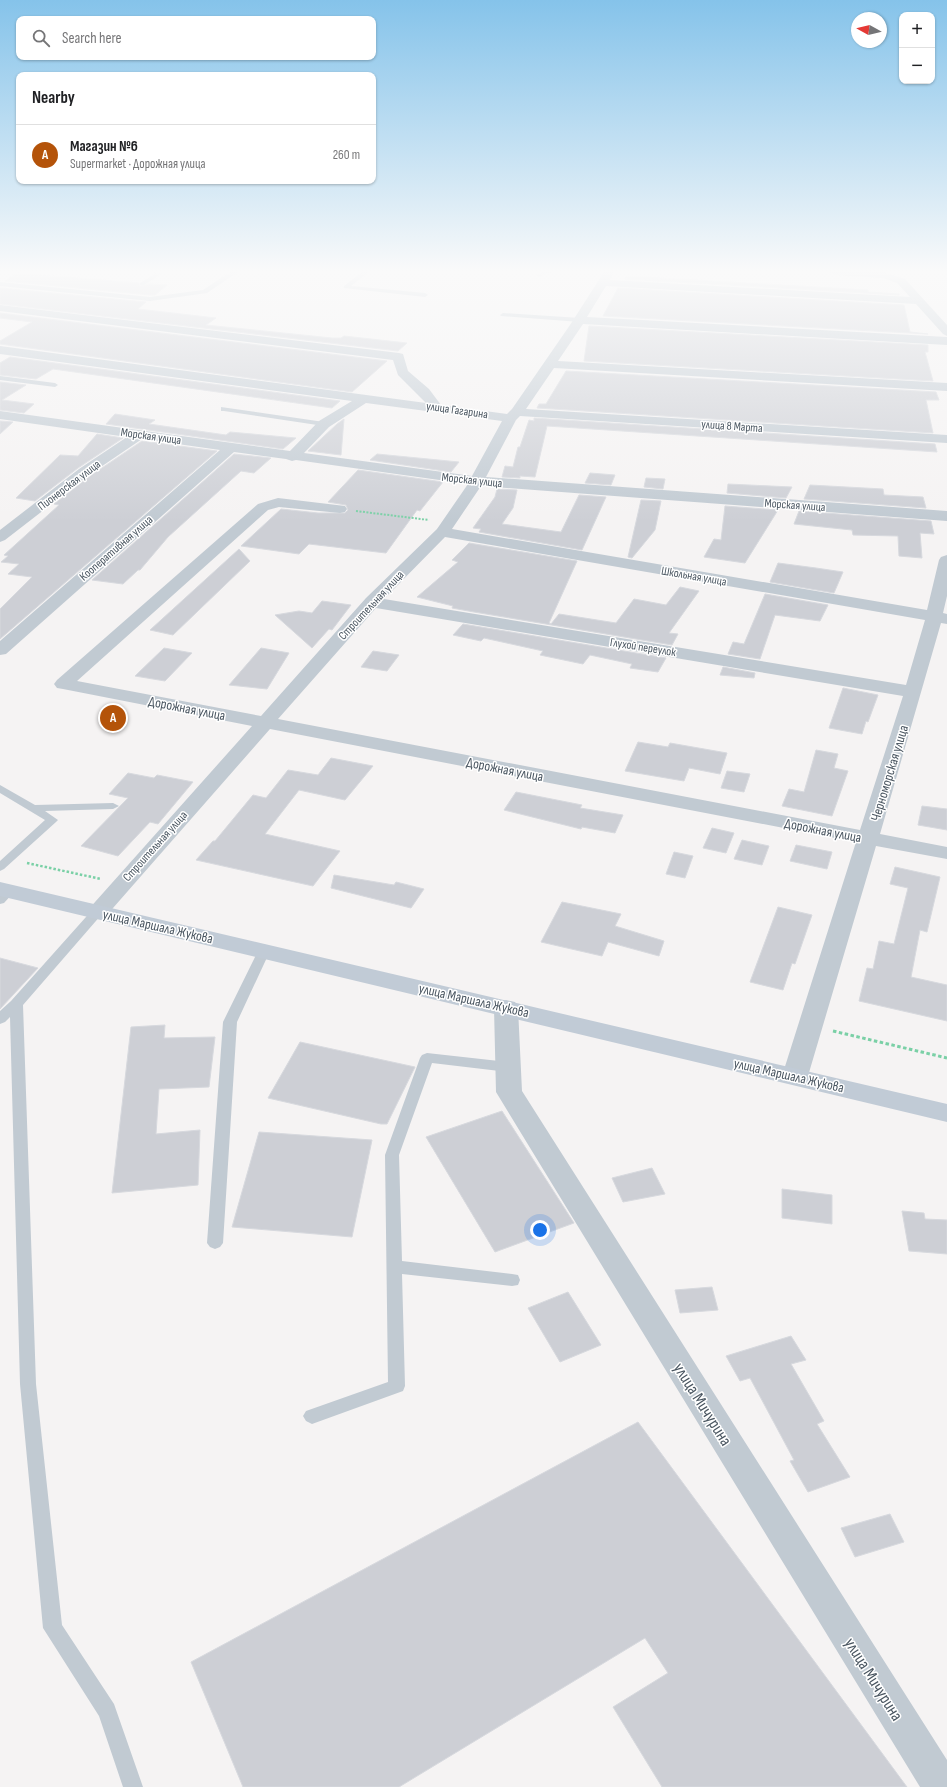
<!DOCTYPE html>
<meta charset="utf-8">
<style>
:root{--surface:#fff;--page:#f6f6f6;--text:#202124;--muted:#757577;--line:#e0e0e0;--accent:#b45309}
body{margin:0;font-family:"Sofia Sans Condensed",sans-serif;background:var(--page);color:var(--text)}
.controls{position:absolute;right:12px;top:12px;display:grid;overflow:hidden;border-radius:8px;box-shadow:0 1px 3px #0004}
.controls button{width:36px;height:36px;display:grid;place-items:center;padding:0;border:0;border-bottom:1px solid var(--line);background:var(--surface);color:var(--text);font:20px sans-serif}
.compass{position:absolute;left:851px;top:12px;width:36px;height:36px;border-radius:50%;background:var(--surface);box-shadow:0 1px 3px #0004;rotate:278deg}
.you{position:absolute;left:540px;top:1230px;width:14px;height:14px;margin:-10px;border:3px solid #fff;border-radius:50%;background:#1a73e8;box-shadow:0 0 0 6px #1a73e833}
.badge{display:grid;place-items:center;width:26px;height:26px;border-radius:50%;background:var(--accent);color:#fff;font-size:13px;font-weight:700}
.pin{position:absolute;translate:-50% -50%;border:2px solid #fff;box-shadow:0 1px 4px #0006}
.list{margin:0;padding:0;list-style:none}
h2{display:flex;justify-content:space-between;align-items:center;height:52px;margin:0;padding:0 16px;font-size:17px}
h2 small{font-size:13px;font-weight:400;color:var(--muted)}
.list li{display:grid;grid-template-columns:26px 1fr auto;gap:12px;align-items:center;box-sizing:border-box;height:60px;padding:0 16px;border-top:1px solid var(--line)}
.list b{display:block;font-size:15px;white-space:nowrap}
.list p{margin:0;font-size:13px;white-space:nowrap;color:var(--muted)}
.list em{font-size:13px;font-style:normal;color:var(--muted)}
.icon{flex:none;width:22px;height:22px;fill:none;stroke:currentColor;stroke-width:2;stroke-linecap:round;stroke-linejoin:round}
.map{position:relative;flex:none;width:947px;height:1787px;overflow:hidden}
.search{position:absolute;background:var(--surface);box-shadow:0 1px 3px #0004;left:16px;top:16px;width:360px;height:44px;display:flex;align-items:center;gap:10px;box-sizing:border-box;padding:0 14px;border-radius:8px;color:var(--muted);font-size:15px}
.panel{position:absolute;background:var(--surface);box-shadow:0 1px 3px #0004;left:16px;top:72px;width:360px;height:112px;border-radius:8px}
.map>svg:first-child{display:block}
.building{fill:#cdcfd5;stroke:#d7d9de}
.lines{fill:none;stroke-linecap:round;stroke-linejoin:round}
.path-far2{stroke:#7ad0a6;stroke-width:2;stroke-dasharray:2 1.5;stroke-linecap:butt}
.path-far1{stroke:#7ad0a6;stroke-width:2.5;stroke-dasharray:2.5 2;stroke-linecap:butt}
.path{stroke:#7ad0a6;stroke-width:3;stroke-dasharray:3.5 2.5;stroke-linecap:butt}
.lane{fill:#c1cad2;fill-rule:evenodd}
.street{fill:#c1cad2;fill-rule:evenodd}
.secondary{fill:#c1cbd6;fill-rule:evenodd}
.labels{text-anchor:middle;stroke-width:3;stroke-linejoin:round;paint-order:stroke}
.far-street-label{font-size:12px;fill:#4a5661;stroke:#fff}
.street-label{font-size:14px;fill:#4a5661;stroke:#fff}
.near-street-label{font-size:17px;fill:#4a5661;stroke:#fff}
</style>
<div class="map">
<svg width="947" height="1787" viewBox="0 0 947 1787">
<rect width="100%" height="100%" fill="#f5f3f3"/>
<path class="building" d="M17,273L139,283L140,286L149,284L167,285L155,295H150L5,281Z
M627,276L868,290V292L899,294V295L625,279Z
M0,288L146,302L138,309L216,318L206,325L332,338H341L344,336L407,343L398,351L0,304Z
M618,288L904,305L910,332L928,334L603,316Z
M0,313L387,361L352,392L0,344V341L32,322L0,318Z
M589,326L928,345V352H925L933,381L584,361Z
M10,357L340,401L332,408L53,369L36,379L0,375V363Z
M566,371L936,392L939,400H926L933,433L537,408L539,404H546Z
M0,382L26,385L2,400L34,404L24,413L0,410Z
M115,414L155,420L149,424L226,435L230,432L296,438L283,449L106,424Z
M534,418L935,444L937,452L547,426L535,477L520,476V478L502,477L505,466L513,467L518,447H520L529,420L534,421Z
M344,419L341,455L308,451L337,424Z
M0,421L13,422L0,434Z
M97,434L123,438L78,468L35,501L16,498L60,455L78,456Z
M142,441L217,451L0,639V609L32,577L8,574L19,564L1,562L8,556L4,555L59,505L54,504L90,476Z
M234,454L271,458L254,473L241,471L168,537L140,570H138L123,584L92,580Z
M377,454L459,462L451,472L370,460Z
M358,470L443,482L420,511L417,510L386,553L309,544L299,554L241,546L281,509L318,513H345L348,510L346,505L328,502Z
M590,473L615,475L611,485L585,483Z
M646,478L665,479L663,489L644,487Z
M728,484L792,487L786,498L727,493Z
M810,485L883,489L884,495L923,497L926,508L804,499Z
M497,489L517,490L513,508L502,524L561,532L579,495L606,497L582,550L479,532L481,529L473,528L495,497Z
M641,500L661,501L655,530L632,558L628,557Z
M725,506L778,510L745,563L704,557L714,539L721,540Z
M799,511L931,521L934,534L920,533L922,558L899,556L898,536L853,535L852,530L794,524Z
M469,543L577,561L549,623L551,624L559,614L616,623L634,599L666,605L680,587L699,591L669,633L678,634L672,645L474,612L452,608L453,606L417,597L458,562L452,560Z
M239,549L250,561L173,635L150,630Z
M778,563L816,568L843,572L834,593L770,582Z
M765,594L828,605L820,621L775,615L760,659L728,654L733,642L744,644Z
M322,601L351,605L332,630L329,629L312,648L275,615L299,611L312,613Z
M463,624L666,658L658,672L630,668L632,664L590,655L583,664L540,655L543,651L484,638L481,641L453,635Z
M164,648L192,653L165,681L135,676Z
M261,648L289,653L267,689L229,685Z
M373,651L399,655L387,671L361,667Z
M723,667L755,673L754,678L720,675Z
M843,688L878,695L868,722L866,721L862,734L829,728Z
M638,742L668,747L670,743L727,753L720,774L689,768L684,781L625,771Z
M816,750L838,754L834,768L848,771L832,816L782,806L789,789L804,792Z
M331,758L373,766L345,800L299,790L265,834L340,851L313,886L196,860L213,841H215L253,795L266,798L288,770L318,775Z
M727,771L750,774L744,792L721,788Z
M128,773L154,778L157,775L193,782L158,824L150,822L118,856L81,846L128,798L109,794Z
M516,792L582,805L580,808L623,815L615,833L582,827L581,829L504,810Z
M922,806L947,809V830L918,825Z
M712,828L734,833L726,853L703,848Z
M742,840L769,846L762,865L734,859Z
M796,845L832,852L827,869L790,861Z
M674,852L693,856L685,878L666,874Z
M895,867L940,877L927,932L920,930L911,977L947,985V1021L859,1001L867,968L873,969L879,941L894,944L908,888L890,884Z
M334,875L394,885L396,882L424,889L411,908L331,888Z
M562,902L621,914L615,926L664,941L659,956L608,942L602,956L541,942Z
M778,907L812,915L795,964L792,963L783,990L750,982Z
M0,958L38,968L0,1009Z
M165,1025L164,1038L215,1037L209,1087L159,1089L156,1134L200,1130L198,1185L112,1193L131,1027Z
M300,1042L415,1067L387,1124H381L268,1098Z
M502,1111L574,1223L495,1252L426,1137Z
M259,1132L372,1140L352,1237L232,1227Z
M652,1168L665,1194L623,1202L612,1178Z
M782,1189L832,1195V1224L782,1218Z
M902,1211L924,1213L925,1219L947,1220V1254L909,1251Z
M712,1287L718,1310L680,1313L675,1290Z
M568,1292L601,1345L560,1362L528,1308Z
M791,1336L806,1360L791,1364L824,1421L817,1424L850,1477L808,1492L790,1461L794,1460L750,1378L740,1381L726,1356Z
M638,1422L907,1787H662L613,1707L668,1673L645,1638L399,1787H243L191,1662Z
M890,1514L904,1542L855,1557L841,1528Z"/>
<g class="lines">
<path class="path-far2" d="M356,511L429,520"/>
<path class="path-far1" d="M27,863L101,879"/>
<path class="path" d="M833,1031L947,1058"/>
<path class="lane" d="M152,272L163,273L144,285H140V283L155,274Z
M230,272H238L207,293L150,301L0,286V282L150,297L203,290Z
M362,272H368L351,286L425,293L428,295L425,297L344,288V286Z
M544,272H552L539,277L536,275Z
M503,313L580,318L583,320L580,322L501,316L500,315Z
M0,376L55,383L58,385L55,387L0,380Z
M221,407L324,422L328,424L324,426L224,411H221Z
M0,785L35,805L113,803L119,806L113,809L45,811L58,820L56,822L4,869L0,871V861L45,820L0,793Z
M9,887L13,888L15,891L4,903L0,904V893L5,888Z
M98,907L102,908L104,911L102,914L23,1005L36,1384L62,1625L114,1704L143,1787H123L99,1716L43,1628L20,1384L10,1017L5,1022L0,1024V1011L11,1001L94,908Z
M264,947L268,948L270,951L237,1022L223,1243L220,1247L215,1249L210,1247L207,1243L223,1022L258,951L260,948Z
M427,1053L508,1062L513,1064L515,1067L513,1070L508,1072L432,1063L399,1155L402,1261L512,1274L518,1275L520,1280L518,1285L512,1286L402,1274L405,1386L403,1391L312,1424L306,1421L303,1416L306,1411L388,1382L385,1155L420,1058L422,1055Z"/>
<path class="street" d="M604,272H614L610,280L910,297L897,283L883,278L834,275L829,272H884L905,279L947,325V336L943,334L916,304L606,286L587,317L947,337V345L583,324L558,361L947,383V391L554,368L526,409L947,435V443L520,416L516,420L486,477L947,511V521L481,486L452,529L927,610L939,560L941,557L947,555V596L943,613L947,614V624L941,623L880,834L947,847V859L876,846L808,1076L804,1082L795,1085L786,1082L782,1076L856,842L270,729L106,916L98,918L90,916L87,911L252,726L63,689L57,688L54,684L57,680L258,504L278,498L345,506L347,509L345,512L340,513L279,507L268,510L77,681L261,716L366,598L437,529L468,484L296,460L292,461L286,459L234,452L6,654L0,655V641L220,450L142,439L89,475L5,540L0,542V530L79,469L127,437L0,419V411L290,451L319,421L352,401L0,354V346L426,403L398,375L393,360L0,311V305L399,353L403,354L408,371L429,389L441,405L507,414L512,409L570,325ZM366,403L502,421L472,476L304,453L329,427ZM445,537L925,620L906,685L384,599ZM376,608L903,696L860,830L278,719Z
M506,1000L515,1002L518,1008L522,1091L947,1760V1787H920L496,1092L494,1008L497,1002Z"/>
<path class="secondary" d="M0,882L947,1104V1122L0,896Z"/>
</g>
<linearGradient id="sky" x2="0" y2="1"><stop stop-color="#85c3ea"/><stop offset="0.52" stop-color="#fafafa"/><stop offset="1" stop-color="#fafafa" stop-opacity="0"/></linearGradient>
<rect width="947" height="522" fill="url(#sky)"/>
<g class="labels">
<g class="far-street-label">
<text transform="translate(457 410) rotate(8)" y="4">улица Гагарина</text>
<text transform="translate(732 426) rotate(4)" y="4">улица 8 Марта</text>
<text transform="translate(151 436) rotate(8)" y="4">Морская улица</text>
<text transform="translate(472 480) rotate(6)" y="4">Морская улица</text>
<text transform="translate(69 485) rotate(-37)" y="4">Пионерская улица</text>
<text transform="translate(795 505) rotate(4)" y="4">Морская улица</text>
<text transform="translate(116 548) rotate(-41)" y="4">Кооперативная улица</text>
<text transform="translate(694 576) rotate(10)" y="4">Школьная улица</text>
<text transform="translate(371 605) rotate(-47)" y="4">Строительная улица</text>
<text transform="translate(643 647) rotate(9)" y="4">Глухой переулок</text>
<text transform="translate(155 846) rotate(-48)" y="4">Строительная улица</text>
</g>
<g class="street-label">
<text transform="translate(187 708) rotate(11)" y="5">Дорожная улица</text>
<text transform="translate(505 769) rotate(11)" y="5">Дорожная улица</text>
<text transform="translate(889 773) rotate(-73)" y="5">Черноморская улица</text>
<text transform="translate(823 830) rotate(11)" y="5">Дорожная улица</text>
<text transform="translate(158 926) rotate(13)" y="5">улица Маршала Жукова</text>
<text transform="translate(474 1000) rotate(13)" y="5">улица Маршала Жукова</text>
<text transform="translate(789 1075) rotate(13)" y="5">улица Маршала Жукова</text>
</g>
<g class="near-street-label">
<text transform="translate(703 1404) rotate(58)" y="6">улица Мичурина</text>
<text transform="translate(874 1679) rotate(58)" y="6">улица Мичурина</text>
</g>
</g>
</svg>
<div class="controls">
<button>+</button>
<button>−</button>
</div>
<svg class="compass" viewBox="-18 -18 36 36"><path d="M0-13l5 13h-10z" fill="#e53935"/><path d="M0 13l5-13h-10z" fill="#757577"/></svg>
<div class="you"></div>
<div class="pin badge" style="left:113px;top:718px">A</div>
<div class="search"><svg class="icon" aria-label="search" viewBox="0 0 24 24"><circle cx="10" cy="10" r="6"/><path d="M15 15l6 6"/></svg>Search here</div>
<section class="panel">
<h2>Nearby<small></small></h2>
<ul class="list">
<li><span class="badge">A</span><div><b>Магазин №6</b><p>Supermarket · Дорожная улица</p></div><em>260 m</em></li>
</ul>
</section>
</div>
